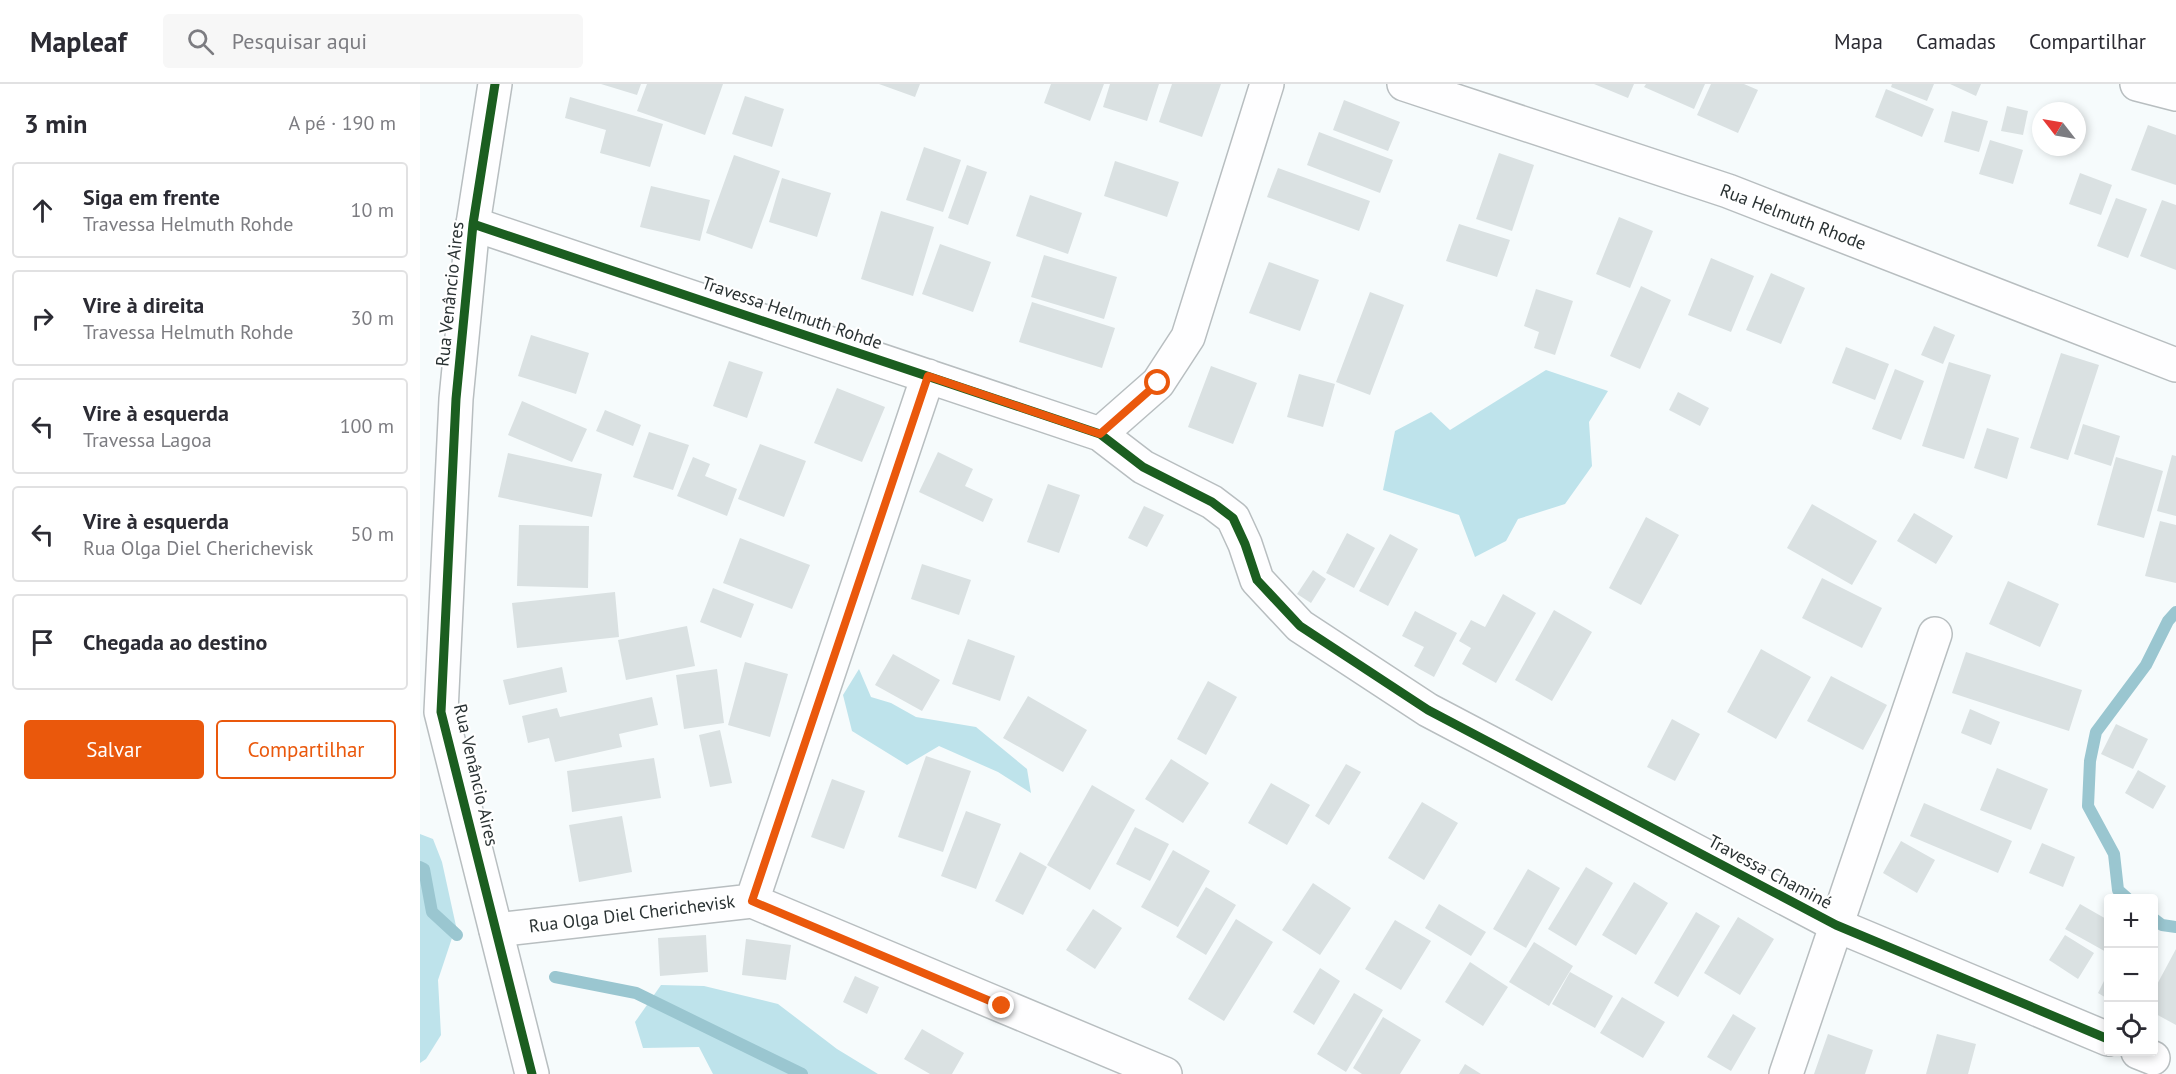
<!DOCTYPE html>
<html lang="pt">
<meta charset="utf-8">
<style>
:root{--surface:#fff;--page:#f7f7f7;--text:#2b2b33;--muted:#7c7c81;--line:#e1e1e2;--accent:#ea580c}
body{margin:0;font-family:"PT Sans",sans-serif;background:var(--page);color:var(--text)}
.controls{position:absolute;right:18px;bottom:18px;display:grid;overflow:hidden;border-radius:6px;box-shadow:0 3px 9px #0003}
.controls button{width:54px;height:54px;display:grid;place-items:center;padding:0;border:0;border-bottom:2px solid var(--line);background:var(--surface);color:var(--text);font:30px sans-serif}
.compass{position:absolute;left:1612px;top:18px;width:54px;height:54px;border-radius:50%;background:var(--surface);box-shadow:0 3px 9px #0003;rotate:301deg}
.stop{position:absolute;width:18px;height:18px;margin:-14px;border:4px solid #ea580c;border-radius:50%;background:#fff}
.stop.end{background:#ea580c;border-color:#fff;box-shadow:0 2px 6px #0008}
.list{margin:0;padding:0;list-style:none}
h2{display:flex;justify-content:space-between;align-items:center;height:78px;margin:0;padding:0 24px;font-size:26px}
h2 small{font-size:20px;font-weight:400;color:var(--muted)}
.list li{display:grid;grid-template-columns:39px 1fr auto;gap:18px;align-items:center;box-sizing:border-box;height:96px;margin:0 12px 12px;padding:0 12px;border:2px solid var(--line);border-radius:6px}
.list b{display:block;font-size:22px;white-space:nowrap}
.list p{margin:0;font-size:20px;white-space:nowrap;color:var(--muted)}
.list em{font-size:20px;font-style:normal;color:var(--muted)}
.actions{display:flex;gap:12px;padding:18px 24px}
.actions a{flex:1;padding:14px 0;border:2px solid var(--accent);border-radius:6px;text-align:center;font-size:21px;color:var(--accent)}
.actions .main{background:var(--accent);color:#fff}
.icon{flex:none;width:33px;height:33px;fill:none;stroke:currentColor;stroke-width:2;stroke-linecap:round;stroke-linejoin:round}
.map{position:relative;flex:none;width:1756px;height:990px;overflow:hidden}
header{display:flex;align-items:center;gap:36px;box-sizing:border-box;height:84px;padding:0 30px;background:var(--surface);border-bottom:2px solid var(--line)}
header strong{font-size:28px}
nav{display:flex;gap:33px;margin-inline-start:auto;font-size:21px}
.search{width:420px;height:54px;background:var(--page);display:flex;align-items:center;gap:15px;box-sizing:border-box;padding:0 21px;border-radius:6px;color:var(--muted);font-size:22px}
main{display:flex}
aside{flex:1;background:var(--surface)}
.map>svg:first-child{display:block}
.forest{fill:#bee3eb}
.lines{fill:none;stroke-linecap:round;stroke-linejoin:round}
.stream{stroke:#9ac6d0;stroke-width:12}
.building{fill:#dae1e2}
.street-casing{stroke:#b8bec0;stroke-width:36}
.secondary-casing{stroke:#b8bec0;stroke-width:36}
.street{stroke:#fefeff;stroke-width:33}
.secondary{stroke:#fefeff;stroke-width:33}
.cycleway-casing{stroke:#fff;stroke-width:13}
.cycleway{stroke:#1b5e20;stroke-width:9}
.route{stroke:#ea580c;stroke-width:8}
.labels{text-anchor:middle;stroke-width:4.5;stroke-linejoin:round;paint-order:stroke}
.street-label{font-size:18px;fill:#2a3233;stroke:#fff}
</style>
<header>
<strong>Mapleaf</strong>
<div class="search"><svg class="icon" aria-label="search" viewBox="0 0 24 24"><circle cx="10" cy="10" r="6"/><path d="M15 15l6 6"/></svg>Pesquisar aqui</div>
<nav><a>Mapa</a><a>Camadas</a><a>Compartilhar</a></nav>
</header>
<main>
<aside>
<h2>3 min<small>A pé · 190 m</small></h2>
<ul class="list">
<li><svg class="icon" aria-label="ahead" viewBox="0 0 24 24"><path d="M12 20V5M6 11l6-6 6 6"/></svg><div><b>Siga em frente</b><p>Travessa Helmuth Rohde</p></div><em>10 m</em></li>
<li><svg class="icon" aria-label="right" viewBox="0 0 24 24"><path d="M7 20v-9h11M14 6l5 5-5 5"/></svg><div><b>Vire à direita</b><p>Travessa Helmuth Rohde</p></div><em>30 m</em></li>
<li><svg class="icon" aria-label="left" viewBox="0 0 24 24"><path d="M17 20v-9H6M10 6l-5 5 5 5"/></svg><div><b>Vire à esquerda</b><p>Travessa Lagoa</p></div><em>100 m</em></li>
<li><svg class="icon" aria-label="left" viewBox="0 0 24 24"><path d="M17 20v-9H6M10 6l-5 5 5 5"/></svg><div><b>Vire à esquerda</b><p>Rua Olga Diel Cherichevisk</p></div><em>50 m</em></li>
<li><svg class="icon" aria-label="arrive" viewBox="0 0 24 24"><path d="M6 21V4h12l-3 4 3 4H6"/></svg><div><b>Chegada ao destino</b></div></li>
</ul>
<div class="actions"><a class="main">Salvar</a><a>Compartilhar</a></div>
</aside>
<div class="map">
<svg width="1756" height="990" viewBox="0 0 1756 990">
<rect width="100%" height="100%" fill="#f6fbfc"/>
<path class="forest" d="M1126,286L1188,307L1169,338L1172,382L1145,420L1098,435L1086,457L1055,473L1039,431L963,406L975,347L1011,328L1030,346Z
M439,585L451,613L471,619L496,633L556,643L607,685L611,709L578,688L519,662L487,681L432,647L423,611Z
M0,750L13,755L22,778L36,842L18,896L21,951L6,975L0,979Z
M241,901L284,902L358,920L417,965L458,990H293L279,963L223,964L215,938Z"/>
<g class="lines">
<path class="stream" d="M0,783L4,785L12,828L37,851
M1707,814L1698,806L1694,770L1668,722L1670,677L1676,648L1726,581L1748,537L1756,528
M1734,835L1742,841L1756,843
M135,893L216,909L382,990"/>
</g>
<path class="building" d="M181,0H221L217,11Z
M227,0H303L285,51L217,27Z
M459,0H500L495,13Z
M631,0H684L670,37L624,19Z
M690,0H739L727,37L683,23Z
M752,0H801L782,53L739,38Z
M1174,0H1214L1208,14Z
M1226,0H1285L1274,25L1224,3Z
M1291,0H1324L1338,6L1318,49L1277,31Z
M1472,0H1514L1507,17L1471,3Z
M1530,0H1561L1556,12Z
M1466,5L1514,25L1502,53L1455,33Z
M325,12L364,25L352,63L312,50Z
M150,13L243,40L230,83L180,69L186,46L145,34Z
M924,16L980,38L968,67L913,46Z
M1587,22L1608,27L1603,51L1581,47Z
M1532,27L1568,37L1559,68L1524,58Z
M1728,41L1756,51V101L1711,86Z
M899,48L973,76L960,109L887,81Z
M1570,56L1603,66L1593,100L1559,90Z
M504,63L541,76L523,128L486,116Z
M1079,69L1114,81L1092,147L1056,135Z
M314,71L360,87L332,165L286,149Z
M695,77L759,98L747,133L684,112Z
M547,81L567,88L548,141L528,134Z
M858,84L950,117L939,147L847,113Z
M1660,89L1692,101L1681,131L1649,120Z
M362,94L411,109L397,153L349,138Z
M231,102L290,116L280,157L220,143Z
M610,111L662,129L648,170L596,152Z
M1696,114L1727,125L1708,174L1677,162Z
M1742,116L1756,121V186L1720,172Z
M461,127L514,143L493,212L441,195Z
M1199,133L1233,147L1210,204L1176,190Z
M1039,140L1090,156L1077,193L1026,177Z
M520,160L571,178L553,228L502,210Z
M624,171L697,193L684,235L611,213Z
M1291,174L1334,192L1311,248L1268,231Z
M849,178L899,196L880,247L829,229Z
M1351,189L1385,204L1361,260L1326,246Z
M1221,202L1251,216L1220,285L1190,272Z
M1116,205L1153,217L1135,271L1114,264L1119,248L1104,242Z
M950,208L984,221L950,311L916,298Z
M612,218L695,244L682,284L599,258Z
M1514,242L1535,251L1523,280L1501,271Z
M111,251L169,269L156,310L98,292Z
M1426,263L1469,280L1455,316L1412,299Z
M1641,269L1679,281L1648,376L1610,364Z
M309,277L343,288L327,334L293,322Z
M1529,278L1571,291L1544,375L1502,362Z
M791,282L837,299L813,360L768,343Z
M1475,285L1504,297L1481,356L1452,345Z
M879,290L915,300L903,343L867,333Z
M417,304L465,323L442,378L394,359Z
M1258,308L1289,324L1280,342L1249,326Z
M102,317L167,345L152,378L88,351Z
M185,326L221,341L213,362L176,347Z
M1663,340L1700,352L1691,382L1654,370Z
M1567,344L1599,354L1587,395L1554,384Z
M229,348L269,361L253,406L213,393Z
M340,360L386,377L364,433L318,415Z
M518,368L553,385L545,402L573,415L563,438L499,408Z
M88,369L182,390L172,433L78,413Z
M1752,371L1756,372V432L1737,427Z
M273,373L290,380L285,392L317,405L307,432L257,412Z
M1696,373L1743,387L1724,454L1677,441Z
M628,400L660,411L639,469L607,458Z
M1392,420L1457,457L1432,501L1367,464Z
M724,422L744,431L727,463L708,454Z
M1494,429L1533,452L1516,480L1477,457Z
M1226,433L1259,451L1221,521L1189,504Z
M1740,437L1756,441V499L1725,492Z
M99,441L169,442L168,504L97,502Z
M927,449L955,464L934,504L906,489Z
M970,450L998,465L968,522L939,507Z
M320,454L390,481L372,525L303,499Z
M502,480L551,496L539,531L491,515Z
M893,486L906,495L891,519L877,510Z
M1402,494L1462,524L1442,564L1382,534Z
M1588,497L1639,520L1620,563L1569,540Z
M293,504L334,520L321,554L280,538Z
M195,508L199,553L97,564L92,519Z
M1083,510L1116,529L1076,599L1042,580L1051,564L1039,557L1051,536L1065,543Z
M1134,526L1172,548L1132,617L1095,596Z
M995,527L1037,549L1014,593L994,582L1004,563L982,552Z
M267,542L275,582L206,596L198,556Z
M548,555L595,572L580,617L532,600Z
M1341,565L1391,593L1356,655L1307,628Z
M1546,568L1662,606L1649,647L1532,609Z
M473,570L520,596L502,627L455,601Z
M325,578L368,590L350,653L308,641Z
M142,583L147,608L89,621L83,596Z
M297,585L304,639L264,645L256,591Z
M1411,592L1467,621L1443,666L1387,637Z
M788,597L817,613L786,671L757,655Z
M608,612L667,646L643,688L583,654Z
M232,613L238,641L199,650L202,663L135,678L129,654L108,659L102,632L137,624L140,633Z
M1550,625L1580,638L1571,661L1541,649Z
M1252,635L1280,650L1255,697L1227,683Z
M1696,640L1728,655L1713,685L1681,670Z
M300,646L312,699L290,703L279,651Z
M506,672L551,687L523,768L478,753Z
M234,674L241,714L152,728L147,687Z
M751,675L789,699L763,739L725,715Z
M926,680L941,688L909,741L895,732Z
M1577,684L1628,705L1611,746L1560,726Z
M1718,686L1746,702L1733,725L1705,709Z
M412,695L445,707L424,765L391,753Z
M851,699L890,721L867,761L828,739Z
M672,701L715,726L670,806L627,781Z
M1002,718L1038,739L1004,796L968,774Z
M1504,719L1592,757L1578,789L1490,752Z
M546,727L581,740L556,805L521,792Z
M202,732L212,788L159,798L149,741Z
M715,743L749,760L730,797L696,780Z
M1481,757L1515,776L1497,809L1463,789Z
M1622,759L1655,773L1643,803L1609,789Z
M753,766L790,787L758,843L721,823Z
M600,768L627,783L603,831L575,817Z
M1166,783L1193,799L1156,862L1128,845Z
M1108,785L1140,804L1106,864L1073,845Z
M1214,798L1248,819L1216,871L1182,851Z
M893,799L931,824L900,871L862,846Z
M786,803L816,821L786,871L756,853Z
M1019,820L1066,848L1051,872L1005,844Z
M1660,820L1688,836V869L1645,845Z
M673,825L702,844L675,885L646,866Z
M1276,828L1300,842L1258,913L1234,899Z
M1318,833L1354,855L1320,911L1284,889Z
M816,835L853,858L804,937L768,915Z
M975,836L1011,857L981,906L945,885Z
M286,851L288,888L240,892L238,854Z
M1645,851L1674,869L1658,895L1629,876Z
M326,855L371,861L366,896L322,891Z
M1114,858L1153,882L1129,922L1089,898Z
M1756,865V941L1734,929V906Z
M1050,878L1088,903L1063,942L1025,918Z
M900,884L920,897L894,941L873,928Z
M1150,888L1193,912L1175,944L1132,920Z
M1688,889V915L1678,909Z
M435,892L459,903L447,930L423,918Z
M934,909L963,926L926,988L897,970Z
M1202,913L1245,938L1223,974L1180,949Z
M1313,930L1336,944L1311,987L1287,973Z
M963,933L1001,956L980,990H942L933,984Z
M502,945L544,969L532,990H510L484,975Z
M1408,950L1453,966L1445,990H1394Z
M1517,950L1556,960L1548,990H1506Z
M1045,980L1061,990H1039Z"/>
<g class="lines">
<g class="street-casing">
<path id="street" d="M984,0L1308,107L1756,281
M1717,0L1756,10
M53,140L680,350L723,383L792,418L813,434L825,460L837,496L880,542L1008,626L1416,841L1688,955
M680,350L738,299L768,253L847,0
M332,817L508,292
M76,846L332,817L745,990
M1718,968L1733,974
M1366,990L1515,550"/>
</g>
<g class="secondary-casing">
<path id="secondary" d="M75,0L53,140L36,315L21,628L112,990"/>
</g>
<use href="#street" class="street"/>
<use href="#secondary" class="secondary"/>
<g class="cycleway-casing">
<path id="cycleway" d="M75,0L53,140L36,315L21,628L112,990
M53,140L680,350L723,383L792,418L813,434L825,460L837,496L880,542L1008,626L1416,841L1688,955"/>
</g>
<use href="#cycleway" class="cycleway"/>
</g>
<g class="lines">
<path class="route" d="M582,922L332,817L508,292L680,350L738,299"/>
</g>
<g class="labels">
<g class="street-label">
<text transform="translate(1373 133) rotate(21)" y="6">Rua Helmuth Rhode</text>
<text transform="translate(30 210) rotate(-84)" y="6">Rua Venâncio Aires</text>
<text transform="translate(372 229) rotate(19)" y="6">Travessa Helmuth Rohde</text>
<text transform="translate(56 691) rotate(77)" y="6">Rua Venâncio Aires</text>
<text transform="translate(1350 788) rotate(28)" y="6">Travessa Chaminé</text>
<text transform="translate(212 830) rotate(-7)" y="6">Rua Olga Diel Cherichevisk</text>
</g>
</g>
</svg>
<div class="controls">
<button>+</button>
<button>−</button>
<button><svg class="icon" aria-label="locate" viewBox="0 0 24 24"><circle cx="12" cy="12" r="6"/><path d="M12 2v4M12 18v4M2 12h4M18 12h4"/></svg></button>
</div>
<svg class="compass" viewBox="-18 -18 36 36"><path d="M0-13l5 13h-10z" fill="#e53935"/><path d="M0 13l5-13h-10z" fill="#7c7c81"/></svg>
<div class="stop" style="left:738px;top:299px"></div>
<div class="stop end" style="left:582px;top:922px"></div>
</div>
</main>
